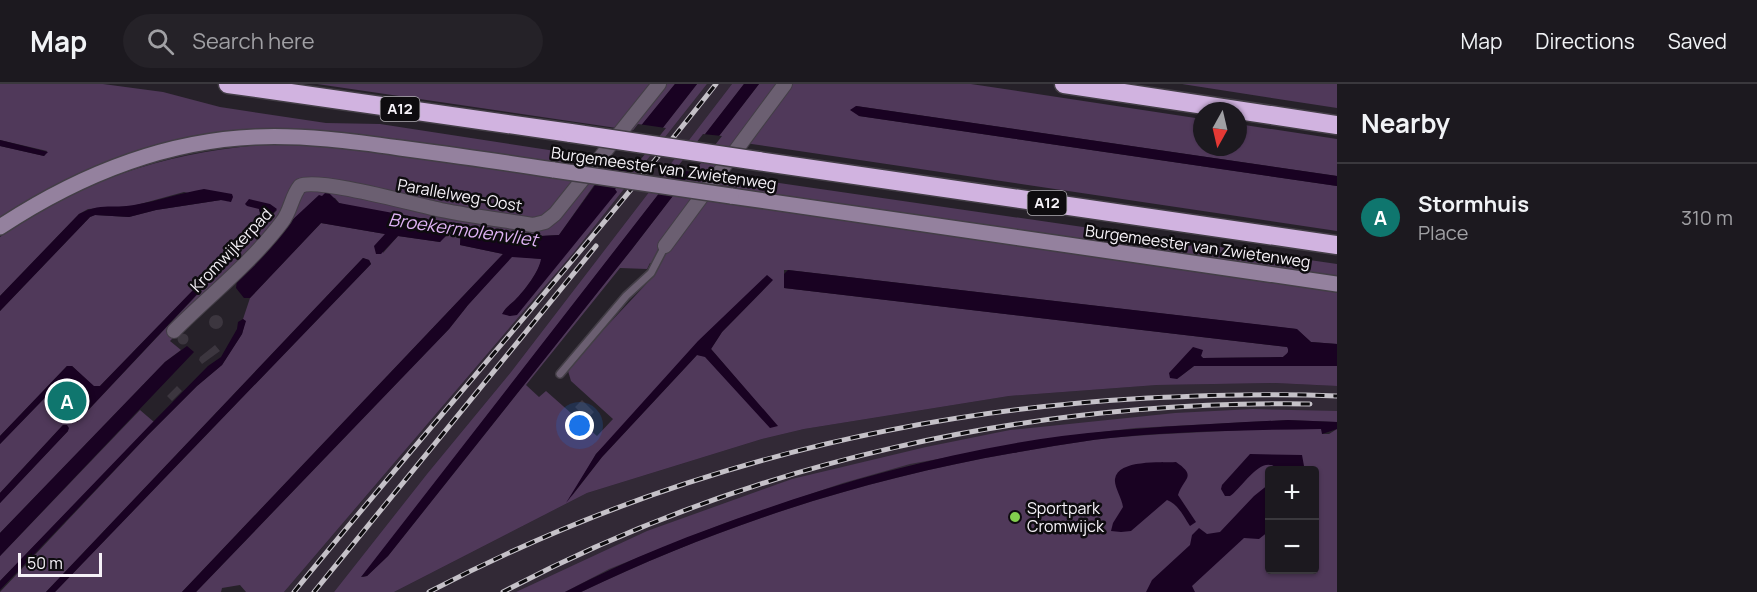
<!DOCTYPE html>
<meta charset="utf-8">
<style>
:root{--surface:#1c191f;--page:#252228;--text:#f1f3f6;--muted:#a0a0a4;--line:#3a383d;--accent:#0f766e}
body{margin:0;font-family:Manrope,sans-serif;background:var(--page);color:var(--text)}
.controls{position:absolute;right:18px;bottom:18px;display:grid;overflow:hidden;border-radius:6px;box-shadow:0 2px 4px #0004}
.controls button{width:54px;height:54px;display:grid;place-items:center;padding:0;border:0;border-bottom:2px solid var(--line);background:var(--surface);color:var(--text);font:30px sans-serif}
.compass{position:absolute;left:1193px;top:18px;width:54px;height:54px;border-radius:50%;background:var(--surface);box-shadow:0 2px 4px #0004;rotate:188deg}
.scale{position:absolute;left:18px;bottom:15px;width:84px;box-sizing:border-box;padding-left:6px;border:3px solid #f6f2f8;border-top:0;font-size:16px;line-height:21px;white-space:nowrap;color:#f6f2f8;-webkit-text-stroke:4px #0e0c0f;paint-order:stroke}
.you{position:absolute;left:580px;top:342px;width:21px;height:21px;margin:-15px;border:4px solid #fff;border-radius:50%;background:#1a73e8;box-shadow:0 0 0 9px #1a73e833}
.badge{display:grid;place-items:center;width:39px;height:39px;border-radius:50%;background:var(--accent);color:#fff;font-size:20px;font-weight:700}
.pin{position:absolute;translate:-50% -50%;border:3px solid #fff;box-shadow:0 2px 6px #0006}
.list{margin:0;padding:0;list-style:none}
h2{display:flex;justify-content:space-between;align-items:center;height:78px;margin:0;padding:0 24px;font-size:26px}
h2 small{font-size:20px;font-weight:400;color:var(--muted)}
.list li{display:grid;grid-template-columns:39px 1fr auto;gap:18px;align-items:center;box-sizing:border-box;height:108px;padding:0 24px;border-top:2px solid var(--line)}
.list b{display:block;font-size:22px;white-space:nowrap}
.list p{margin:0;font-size:20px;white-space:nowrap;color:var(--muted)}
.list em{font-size:20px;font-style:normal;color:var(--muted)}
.icon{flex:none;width:33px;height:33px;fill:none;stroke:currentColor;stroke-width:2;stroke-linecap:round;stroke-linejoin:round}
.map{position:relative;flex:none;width:1337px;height:508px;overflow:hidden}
header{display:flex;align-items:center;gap:36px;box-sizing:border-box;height:84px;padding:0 30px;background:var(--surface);border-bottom:2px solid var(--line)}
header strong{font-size:28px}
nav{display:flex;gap:33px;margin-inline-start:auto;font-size:21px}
.search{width:420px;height:54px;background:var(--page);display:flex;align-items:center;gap:15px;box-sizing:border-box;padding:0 21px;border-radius:33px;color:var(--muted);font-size:22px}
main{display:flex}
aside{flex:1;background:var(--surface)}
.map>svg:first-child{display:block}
.built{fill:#322936}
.green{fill:#50395a;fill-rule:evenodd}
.water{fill:#190222}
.pier{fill:#262129}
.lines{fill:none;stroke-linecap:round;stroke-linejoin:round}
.stream{stroke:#190222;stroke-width:3}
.building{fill:#3c363f}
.service-casing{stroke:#433e46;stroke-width:10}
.minor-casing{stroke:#433e46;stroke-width:16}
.secondary-casing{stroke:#433e46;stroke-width:18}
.motorway-casing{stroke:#433e46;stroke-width:21}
.service{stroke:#6b5f71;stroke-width:7}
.minor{stroke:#6b5f71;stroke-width:14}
.secondary{stroke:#94819e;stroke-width:15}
.motorway{stroke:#d1b3e0;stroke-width:18}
.rail-casing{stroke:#c5c1c8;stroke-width:5}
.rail{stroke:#0e0c0f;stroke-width:3;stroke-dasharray:9;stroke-linecap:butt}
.secondary-bridge-casing{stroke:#433e46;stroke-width:18;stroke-linecap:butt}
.motorway-bridge-casing{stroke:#433e46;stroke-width:21;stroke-linecap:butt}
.secondary-bridge{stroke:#94819e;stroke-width:15}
.motorway-bridge{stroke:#d1b3e0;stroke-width:18}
.poi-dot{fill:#83d04e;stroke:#0e0c0f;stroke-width:2}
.labels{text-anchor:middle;stroke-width:5;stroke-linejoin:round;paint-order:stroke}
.shield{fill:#0e0c0f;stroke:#b0adb2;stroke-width:1.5}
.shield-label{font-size:15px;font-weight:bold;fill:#f6f2f8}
.street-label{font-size:16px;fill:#f6f2f8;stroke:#0e0c0f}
.poi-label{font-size:16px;fill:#f6f2f8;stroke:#0e0c0f;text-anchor:start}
.water-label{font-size:18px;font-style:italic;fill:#dfb3f4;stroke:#0e0c0f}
</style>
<header>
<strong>Map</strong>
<div class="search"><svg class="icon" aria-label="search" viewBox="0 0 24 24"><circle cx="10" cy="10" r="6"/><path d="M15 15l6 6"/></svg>Search here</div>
<nav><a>Map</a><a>Directions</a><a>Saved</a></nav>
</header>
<main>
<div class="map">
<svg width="1337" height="508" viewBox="0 0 1337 508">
<rect width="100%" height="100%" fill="#262129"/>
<path class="built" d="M707,0H732L511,288L427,390L334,508H284L575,167Z
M1275,299L1337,302V345L687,460L581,508H394L587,409L762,355L804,345L1009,312L1157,301Z"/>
<path class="green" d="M0,0H103L163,8L220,23L326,39L380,40L614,76L607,85L372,53L141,67L101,81L60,99L20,121L0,136V62L44,72L47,67L0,56Z
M317,0H675L637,47Z
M697,0H707L575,167L284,508H246L240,501L222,504L221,508H196L449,245L468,221L512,172L542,175C538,189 525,205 516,216C510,221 506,223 503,229L510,232L615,105Z
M732,0H744L362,493L367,492L388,472L632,165L759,0H971L1202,35V63H1238V40L1337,55V92L856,22L859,32L1337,102V147L738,58L715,89L743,96L745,94L1337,180V193L737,105V103L706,100L697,112L1337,207V260L1311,258L1296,245L788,186H784V204L1288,263V269L1283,273L1203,274L1201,272L1177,295L1194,282H1337V302L1275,299L1157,301L1009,312L804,345L762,355L587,409L394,508H334L427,390L511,288ZM650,179L659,181L649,197L589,261L568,287L571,297L613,335L597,352L546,307L539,313L526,301L620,184L647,185ZM773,196L722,248L711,265L777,342L705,272L697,271L602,373L571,413L596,370Z
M1182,0H1337V24Z
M269,60L340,63L595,100L559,151L541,152L461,143L460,161L503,170L182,508H55L371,180L369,176L363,174L46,508H0L148,351L197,302L222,281L242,250L245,238L243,235L250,214L321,139L385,150L383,169L398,152L440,158L445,151L339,119L335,114L322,112L290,138L237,196L227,199L170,257L181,266L165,278L0,449V419L68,347L63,341L0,409V360L64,294H70L89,310V314L71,334V337L77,338L277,126L259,125L261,133L198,201L100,302L94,303L72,282H67L0,352V227L90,133L95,131L129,133L156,126L221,116L231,118L184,108L133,122L88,125L79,130L0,212V153C82,94 169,68 269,60Z
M1253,325L1337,327V338L1288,336L1135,344L1060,353L910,380L843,399L725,439L609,485L565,508H516L647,447L792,395L926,363L1010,346L1175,329Z
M140,326L154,338L0,497V472Z
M1262,345H1322V350H1329L1337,345V508H581C719,442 863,395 1013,369C1049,363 1085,356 1121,353C1168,349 1215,348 1262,345ZM1270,386H1314V486H1270Z"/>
<path class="water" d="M675,0H697L615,105L617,108L517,231L510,232L502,230C506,223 510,221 515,216C525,206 539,188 541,175L512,173L468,221L449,245L196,508H182L503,170L460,161L461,143L541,152L559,151L617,71Z
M744,0H759L632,165L388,472L367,492L361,493Z
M856,22L1337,92V102L859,32L850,26Z
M0,56L48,68L44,72L0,62Z
M204,105L232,110L233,113L231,118L221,116L156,126L129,133L95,131L90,133L0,227V212L79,130C102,118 112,125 134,121C158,117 180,109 204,105Z
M327,107L339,119L447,139L448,150L440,158L398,152L381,170H376L374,162L385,150L321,139L250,214H244L236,204L237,196L290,138L319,111L322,112Z
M249,115L270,120L277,125L77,338L71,337V334L89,314V310L70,294H64L0,360V352L67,282H72L94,302H100L198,201L261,133L259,125L247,122L245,120Z
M363,174L369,176L371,180L55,508H46Z
M788,186L1297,245L1311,258L1337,260V282H1194L1177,295L1170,294L1169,289L1193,263L1203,266L1201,272L1203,274L1283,273C1287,270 1290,268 1287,263L784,204V190Z
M767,191L773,196L722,248L711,265L778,342L770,344L705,273L697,271L602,373L566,419L596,370L698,257Z
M243,235L246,237L242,250L222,281L197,302L148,351L0,506V497L151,340L208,282L221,273L237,245L238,238Z
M187,262L194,268L0,472V449L165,278Z
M1288,336L1337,338V345L1322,350L1321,345C1255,346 1187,347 1121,353C1085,356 1049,363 1013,369C863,395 719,442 581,508H565C628,475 695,449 762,426C860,392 959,366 1062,352C1137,343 1213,340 1288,336Z
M63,341H67L69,344L68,347L0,419V409Z
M1250,370L1302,371L1304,382L1300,386H1278C1263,367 1242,404 1230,412H1225L1221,405L1222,401Z
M1176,378C1198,393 1183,394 1178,411L1196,438L1190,442C1184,433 1178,420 1167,416L1131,447L1121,448L1111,447L1113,439L1123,423C1122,414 1114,403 1115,395C1118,375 1161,379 1176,378Z
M1269,400V447L1259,455L1244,454L1192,502L1195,508H1146L1152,496L1190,461L1192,451L1199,444L1207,450L1220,448L1254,412Z"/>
<path class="pier" d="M638,40L666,44L637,80L610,76Z
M703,50L722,52L694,88L675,86Z"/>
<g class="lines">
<path class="stream" d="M446,144L464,146"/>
</g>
<path class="building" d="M209 238a7 7 0 1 1 14 0a7 7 0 1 1-14 0Z
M177.5 255a5.5 5.5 0 1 1 11 0a5.5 5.5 0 1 1-11 0Z
M215,261L220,267L202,280L199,276L200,273Z
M177,302L182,307L172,317L167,312Z
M582,316L594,328L587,335L575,323Z"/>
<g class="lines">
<g class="service-casing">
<path id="service" d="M560,290L626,212L651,189L665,162"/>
</g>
<g class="minor-casing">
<path id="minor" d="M665,162L785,0
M174,247C209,212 252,178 282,138C291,127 291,113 300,102C318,93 416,121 441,126C471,132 502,136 533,141L545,138L555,130L659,0"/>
</g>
<g class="secondary-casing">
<path id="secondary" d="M731,112L1337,200
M0,143C76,93 163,57 255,53C304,51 352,57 400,64C452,71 503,78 554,86"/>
</g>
<g class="motorway-casing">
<path id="motorway" d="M228,0L571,49
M1064,0L1337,41
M758,77L1337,161"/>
</g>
<use href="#service" class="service"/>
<use href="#minor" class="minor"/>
<use href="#secondary" class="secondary"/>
<use href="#motorway" class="motorway"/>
<g class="rail-casing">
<path id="rail" d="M294,508C433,337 580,173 716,0
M314,508L596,162
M429,508C655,390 894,328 1148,314C1211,311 1274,309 1337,312
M503,508C751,377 1031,316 1310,320"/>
</g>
<use href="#rail" class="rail"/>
<g class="secondary-bridge-casing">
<path id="secondary-bridge" d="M554,86L731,112"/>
</g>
<g class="motorway-bridge-casing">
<path id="motorway-bridge" d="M571,49L758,77"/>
</g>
<use href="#secondary-bridge" class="secondary-bridge"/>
<use href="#motorway-bridge" class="motorway-bridge"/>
</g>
<circle class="poi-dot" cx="1015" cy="433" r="6"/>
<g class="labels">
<g class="shield">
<rect x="380.5" y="13" width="39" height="24" rx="4.5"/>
<rect x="1027.5" y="107" width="39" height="24" rx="4.5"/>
</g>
<g class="shield-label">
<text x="400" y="30">A12</text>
<text x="1047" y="124">A12</text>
</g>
<g class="street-label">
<text transform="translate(664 84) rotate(8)" y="6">Burgemeester van Zwietenweg</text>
<text transform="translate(460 111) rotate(10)" y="6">Parallelweg-Oost</text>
<text transform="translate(1198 162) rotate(8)" y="6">Burgemeester van Zwietenweg</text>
<text transform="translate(231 166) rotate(-46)" y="6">Kromwijkerpad</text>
</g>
<g class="poi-label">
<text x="1027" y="430">Sportpark<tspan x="1027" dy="18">Cromwijck</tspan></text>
</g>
<g class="water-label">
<text transform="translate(463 146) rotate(8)" y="6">Broekermolenvliet</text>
</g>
</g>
</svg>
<div class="controls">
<button>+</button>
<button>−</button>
</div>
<svg class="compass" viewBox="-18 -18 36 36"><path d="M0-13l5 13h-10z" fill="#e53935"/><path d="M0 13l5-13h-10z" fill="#a0a0a4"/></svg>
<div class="scale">50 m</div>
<div class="you"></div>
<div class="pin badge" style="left:67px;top:317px">A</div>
</div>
<aside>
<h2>Nearby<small></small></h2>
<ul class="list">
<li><span class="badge">A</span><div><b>Stormhuis</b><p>Place</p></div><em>310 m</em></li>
</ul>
</aside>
</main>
